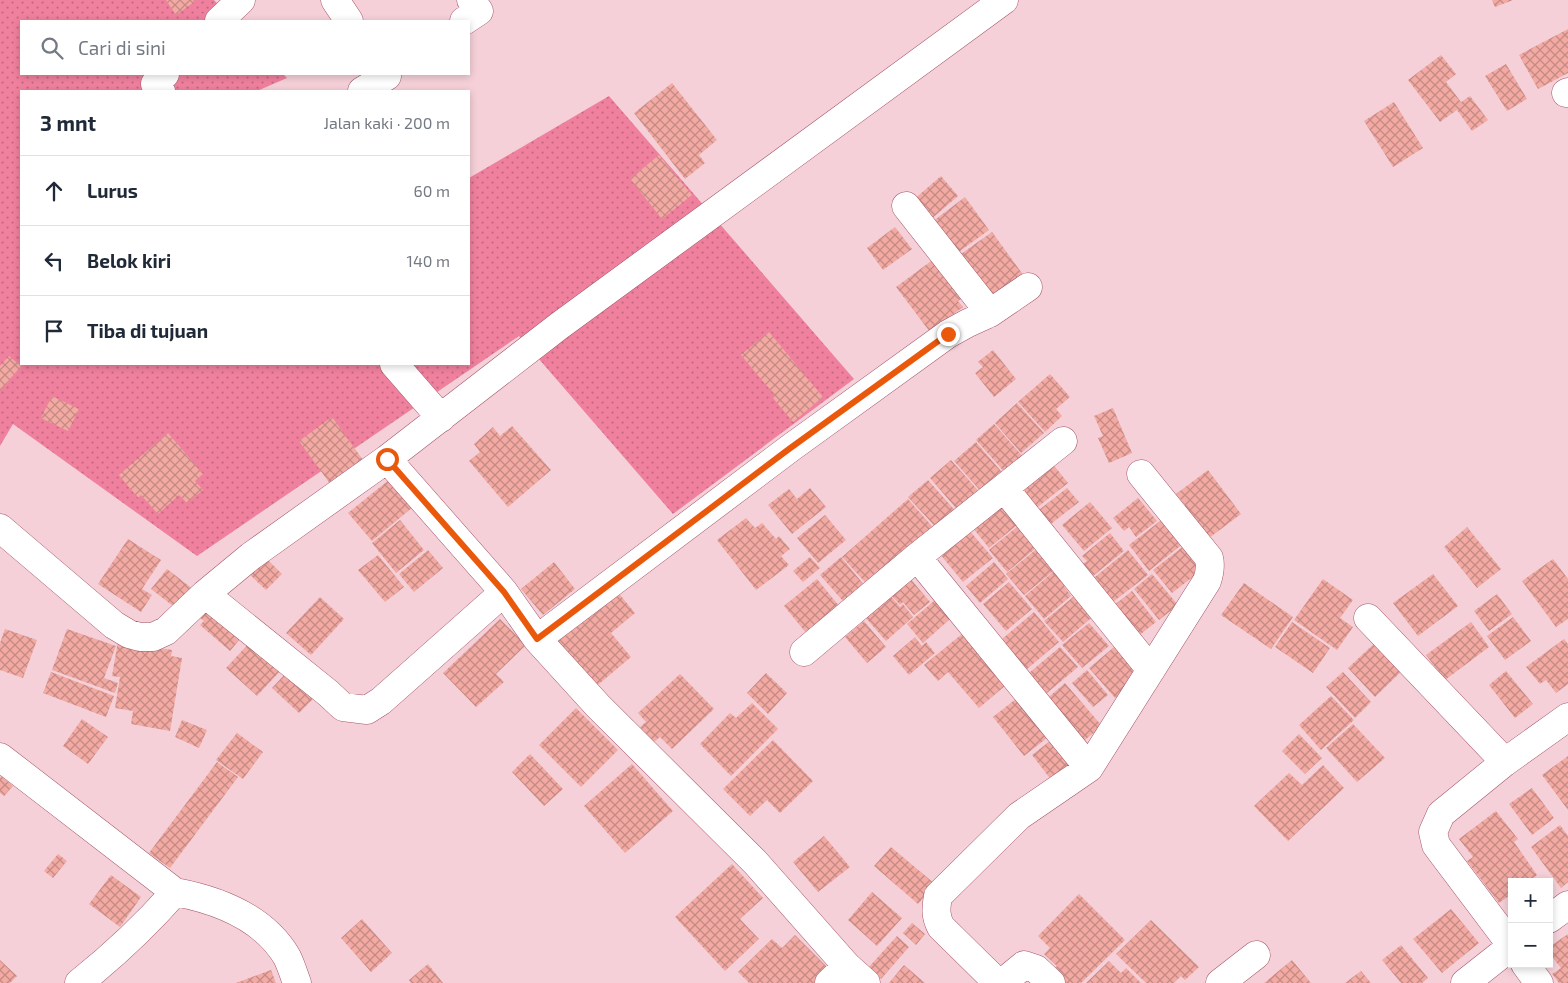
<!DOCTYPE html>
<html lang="id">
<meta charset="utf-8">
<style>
:root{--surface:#fff;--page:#f6f6f7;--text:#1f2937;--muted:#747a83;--line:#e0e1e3}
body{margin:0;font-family:"Exo 2",sans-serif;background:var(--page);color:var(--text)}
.controls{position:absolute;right:15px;bottom:15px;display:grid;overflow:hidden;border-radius:0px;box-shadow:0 2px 8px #0003}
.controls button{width:45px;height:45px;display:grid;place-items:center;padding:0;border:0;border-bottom:1px solid var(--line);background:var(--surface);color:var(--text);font:25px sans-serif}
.stop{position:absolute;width:15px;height:15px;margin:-11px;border:4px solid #ea580c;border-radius:50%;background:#fff}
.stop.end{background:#ea580c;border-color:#fff;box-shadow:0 1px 5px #0008}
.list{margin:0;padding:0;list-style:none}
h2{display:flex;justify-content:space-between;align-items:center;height:65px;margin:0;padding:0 20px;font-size:21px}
h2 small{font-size:16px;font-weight:400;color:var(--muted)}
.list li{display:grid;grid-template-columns:32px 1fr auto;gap:15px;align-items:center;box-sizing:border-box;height:70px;padding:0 20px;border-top:1px solid var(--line)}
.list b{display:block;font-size:19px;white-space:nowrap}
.list em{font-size:16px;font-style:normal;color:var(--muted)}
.icon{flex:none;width:28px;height:28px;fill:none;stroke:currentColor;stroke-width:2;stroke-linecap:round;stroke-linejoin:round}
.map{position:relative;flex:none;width:1568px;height:983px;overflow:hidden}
.search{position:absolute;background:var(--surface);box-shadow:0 2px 8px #0003;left:20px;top:20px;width:450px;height:55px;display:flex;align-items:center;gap:12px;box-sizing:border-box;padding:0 18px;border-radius:0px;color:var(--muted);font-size:19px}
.panel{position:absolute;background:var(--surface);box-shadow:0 2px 8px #0003;left:20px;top:90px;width:450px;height:275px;border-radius:0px}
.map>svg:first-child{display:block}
.grass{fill:url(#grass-dots)}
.building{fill:url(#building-cross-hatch)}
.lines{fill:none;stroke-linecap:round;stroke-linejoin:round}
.minor-casing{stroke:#a4566a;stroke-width:29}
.minor{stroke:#fff;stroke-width:28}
.route{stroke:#ea580c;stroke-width:6}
</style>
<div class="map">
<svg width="1568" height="983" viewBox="0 0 1568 983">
<defs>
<pattern id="grass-dots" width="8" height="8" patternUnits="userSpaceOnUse" patternTransform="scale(1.25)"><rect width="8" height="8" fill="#f0819e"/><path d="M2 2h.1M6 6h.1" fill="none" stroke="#c46981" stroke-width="1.8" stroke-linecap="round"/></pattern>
<pattern id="building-cross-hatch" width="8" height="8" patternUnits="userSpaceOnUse" patternTransform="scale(1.25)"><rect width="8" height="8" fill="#f2aaa3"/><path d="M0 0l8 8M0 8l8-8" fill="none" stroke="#c68a85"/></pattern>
</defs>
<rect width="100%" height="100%" fill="#f5d0d8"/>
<path class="grass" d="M0,0H214L234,21H21V74H283L287,78L257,91H21V364H469V178L609,96L854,379L673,514L519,336L197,556L13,424L0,446Z"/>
<path class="building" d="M166,0H193L194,2L176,15Z
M1492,0H1513L1495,7Z
M1568,29V73L1538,89L1519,55Z
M1441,55L1456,74L1446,82L1461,102L1470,96L1488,120L1472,131L1457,110L1440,122L1408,80Z
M1506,64L1527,99L1507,111L1485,76Z
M672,83L717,140L699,155L705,163L685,179L634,113Z
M1394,102L1423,148L1393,167L1364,121Z
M659,155L692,195L662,219L630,179Z
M941,176L958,196L929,221L912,201Z
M965,197L989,230L956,254L932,222Z
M895,227L912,249L883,270L867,248Z
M992,232L1024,276L990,300L958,256Z
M938,256L967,295L958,301L963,307L930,332L896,287Z
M769,332L823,397L793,422L773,398L775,396L741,355Z
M993,350L1016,379L994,397L975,373L983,367L978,362Z
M9,356L21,366L0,391V366Z
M1050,374L1070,397L1056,409L1062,416L1045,432L1018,402Z
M52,396L79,409L68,431L41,418Z
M1017,403L1044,433L1021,453L995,423Z
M1113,408L1132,453L1109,463L1098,438L1103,436L1094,416Z
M332,417L366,464L333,488L299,441Z
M994,424L1026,460L1008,476L976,440Z
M512,426L551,470L508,507L469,461L480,452L474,444L493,427L500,436Z
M168,433L203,474L195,481L203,490L187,503L179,495L158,514L141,495L138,498L119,475Z
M976,442L1006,477L985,496L954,461Z
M1048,458L1068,483L1034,510L1014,485Z
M951,460L983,496L961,514L930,478Z
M1208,470L1241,514L1205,541L1180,509L1185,505L1176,494Z
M390,479L413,507L372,541L348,513Z
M928,480L960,516L941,533L908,497Z
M810,488L826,507L792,534L768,505L789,489L797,499Z
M1067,488L1079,502L1047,527L1035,513Z
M1001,495L1022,521L989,548L968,522Z
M1138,498L1157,521L1136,537L1129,527L1124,531L1113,518Z
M908,499L938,533L872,590L842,557Z
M1090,502L1112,528L1084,551L1062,525Z
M825,515L846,540L818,563L797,538Z
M746,518L755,528L762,523L776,539L779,536L790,549L781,556L789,565L756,590L717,540Z
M1164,518L1184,543L1149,571L1129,545Z
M400,520L424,550L396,573L372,543Z
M1024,521L1042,543L1007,572L989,550Z
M1467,527L1501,569L1477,588L1444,547Z
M968,529L993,558L963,582L939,553Z
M1110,533L1124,551L1088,580L1078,567L1087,561L1082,556Z
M128,539L161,560L142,589L152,595L141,612L98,584Z
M1185,545L1207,566L1172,593L1153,570Z
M1039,547L1057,568L1024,595L1006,574Z
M428,550L443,568L414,592L399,574Z
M1128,550L1148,575L1109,605L1090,581Z
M378,555L404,587L385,602L358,570Z
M264,556L282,574L266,590L247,572Z
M810,557L820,568L803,582L793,571Z
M841,557L870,592L850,609L820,575Z
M1553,559L1568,579V619L1556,627L1522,581Z
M554,562L575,589L543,615L521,589Z
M994,562L1008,579L980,603L966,586Z
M1060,566L1072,580L1064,586L1071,596L1044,619L1025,596Z
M167,569L198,593L182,613L151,589Z
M1152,574L1178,605L1159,620L1134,589Z
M1433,574L1458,606L1418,636L1393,603Z
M909,577L930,602L914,615L903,602L900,605L890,594Z
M817,579L840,607L807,634L784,606Z
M1323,579L1353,600L1340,618L1353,627L1337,650L1294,620Z
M1009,582L1032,609L1006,631L983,604Z
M1244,583L1293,617L1271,649L1221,615Z
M616,590L635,613L611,633L631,657L593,689L553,642Z
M1132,591L1156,622L1137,637L1112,607Z
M1078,593L1096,614L1063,642L1044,621Z
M889,594L900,607L903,604L913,617L886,641L864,616Z
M1497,594L1512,614L1489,631L1474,611Z
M941,595L957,613L923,643L907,624Z
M320,597L344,619L311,655L286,633Z
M202,605L240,639L230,651L200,625L204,621L195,614Z
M1034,612L1059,642L1020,675L995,645Z
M1513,617L1531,641L1505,660L1487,636Z
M500,619L526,645L496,674L504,682L476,707L443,673Z
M864,621L886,647L867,663L845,637Z
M1292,622L1330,648L1313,673L1275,647Z
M1471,622L1489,647L1445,680L1426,655Z
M1089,623L1109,646L1082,668L1062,645Z
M5,629L37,640L23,678L0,670V643Z
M67,629L116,646L104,678L118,683L115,693L52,670Z
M962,634L1006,685L979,708L948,672L938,681L924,665Z
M915,637L922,646L926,642L935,653L909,675L893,656Z
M1379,639L1406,667L1375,697L1348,668Z
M1564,639L1568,644V684L1556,693L1546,680L1540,684L1526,667Z
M118,641L172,650L171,656L182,658L170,731L131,724L133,711L115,708L120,677L112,676Z
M251,641L282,669L257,696L226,668Z
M1119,643L1145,673L1115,698L1089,668Z
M1060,647L1078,667L1041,698L1023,678Z
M1087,670L1108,695L1093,707L1072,683Z
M1506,671L1533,704L1515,718L1489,685Z
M51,672L114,696L106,717L43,693Z
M287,672L314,698L299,713L272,688Z
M1343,672L1371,702L1355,718L1326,687Z
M766,673L787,693L768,714L747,693Z
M680,674L714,709L672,749L660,737L654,742L640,727L646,722L638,713Z
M1065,683L1102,726L1080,744L1043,702Z
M1021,695L1052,734L1024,756L993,717Z
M1331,696L1354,720L1321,750L1299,725Z
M752,703L778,729L731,776L700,744L730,713L736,718Z
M576,708L618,750L581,787L539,745Z
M82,719L108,737L88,764L63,746Z
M182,720L207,730L199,748L175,737Z
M1353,724L1385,758L1357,782L1326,748Z
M237,733L263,752L243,779L216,760Z
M1299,734L1322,758L1305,774L1282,751Z
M1054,738L1074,764L1052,781L1032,755Z
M773,740L813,781L780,813L767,800L750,816L723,789Z
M530,754L563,789L544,806L512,772Z
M1568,756V810L1542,775Z
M217,762L238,777L170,868L149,853Z
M632,764L673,811L625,853L584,806Z
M1323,765L1344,788L1288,841L1254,806L1289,773L1302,785Z
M1,776L13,786L4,796L0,793V778Z
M1532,788L1554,818L1532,835L1509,804Z
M1496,811L1518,839L1514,842L1537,875L1528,882H1512V894L1499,903L1467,861L1473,857L1459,839Z
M1560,825L1568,836V882L1561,888L1531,847Z
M824,836L850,867L818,892L793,862Z
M891,847L935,884L918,904L874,866Z
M58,854L67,861L53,878L44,871Z
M732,864L763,898L740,919L759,939L725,971L675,917Z
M111,875L141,897L120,927L89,904Z
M872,892L902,918L877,946L848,920Z
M1079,894L1125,940L1081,983H1060L1052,970L1057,966L1044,954L1050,948L1038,936Z
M1451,909L1479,943L1442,973L1413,939Z
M362,919L392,953L371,972L341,938Z
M1151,920L1199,967L1185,980L1181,976L1174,983H1146L1116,954Z
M912,923L925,934L916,945L903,933Z
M1568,934V983H1559L1552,974L1561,968L1549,953V947Z
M795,935L831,971L818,983H749L738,972L772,939L782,948Z
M897,936L909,947L881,979L868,968Z
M1401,945L1428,978L1422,983H1401L1382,960Z
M0,960L17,976L10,983H0Z
M1292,960L1311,983H1264Z
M1109,961L1121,973L1126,968L1141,983H1086Z
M428,964L443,983H411L409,980Z
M904,965L925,983H889Z
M271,970L276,983H236Z
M1361,971L1371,983H1345Z"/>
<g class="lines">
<g class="minor-casing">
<path id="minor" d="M335,0L349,21
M219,21L241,0
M464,21L479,11L471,0
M161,91L155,84L165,74
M362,91L387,76
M1566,93L1568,92
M906,206L990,313
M394,364L441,418
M1063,441L917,557L1089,768
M387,459L504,592L537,639L598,706L755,862L847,966L866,983
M1004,488L1151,670
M0,528L114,625L129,634L140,637H153L166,631L205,594L251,556L387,459L559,326L1004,0
M205,594L328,693L343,707L367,710L381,701L504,592
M1368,618L1505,762
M537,639L789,449L948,334L968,323L990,313L1028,287
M804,652L917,557
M0,757L175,892
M1549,919L1568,905
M1512,946L1436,845L1433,832L1441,814L1505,762L1568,717
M1525,964L1539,983
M79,983C114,955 146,925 175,892C218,900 264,918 287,957C291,965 294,975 297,983
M829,983L847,966
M998,983L941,927C935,916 936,908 938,896L1019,816L1089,768L1207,581C1210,572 1211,566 1209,558L1141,474
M1002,983L1024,965L1036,969L1051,983
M1220,983L1256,955
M1465,983L1512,946"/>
</g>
<use href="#minor" class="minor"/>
</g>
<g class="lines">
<path class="route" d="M387,459L504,592L537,639L789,449L948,334"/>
</g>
</svg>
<div class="controls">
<button>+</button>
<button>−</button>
</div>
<div class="stop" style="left:387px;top:459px"></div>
<div class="stop end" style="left:948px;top:334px"></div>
<div class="search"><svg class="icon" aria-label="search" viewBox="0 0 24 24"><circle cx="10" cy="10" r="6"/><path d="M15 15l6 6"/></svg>Cari di sini</div>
<section class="panel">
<h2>3 mnt<small>Jalan kaki · 200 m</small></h2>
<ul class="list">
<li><svg class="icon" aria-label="ahead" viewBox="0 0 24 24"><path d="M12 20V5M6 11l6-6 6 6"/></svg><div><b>Lurus</b></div><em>60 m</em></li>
<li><svg class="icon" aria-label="left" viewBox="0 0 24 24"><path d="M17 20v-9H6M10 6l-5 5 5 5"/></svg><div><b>Belok kiri</b></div><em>140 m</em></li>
<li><svg class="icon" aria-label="arrive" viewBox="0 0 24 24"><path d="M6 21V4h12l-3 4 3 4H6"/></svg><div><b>Tiba di tujuan</b></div></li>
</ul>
</section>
</div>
